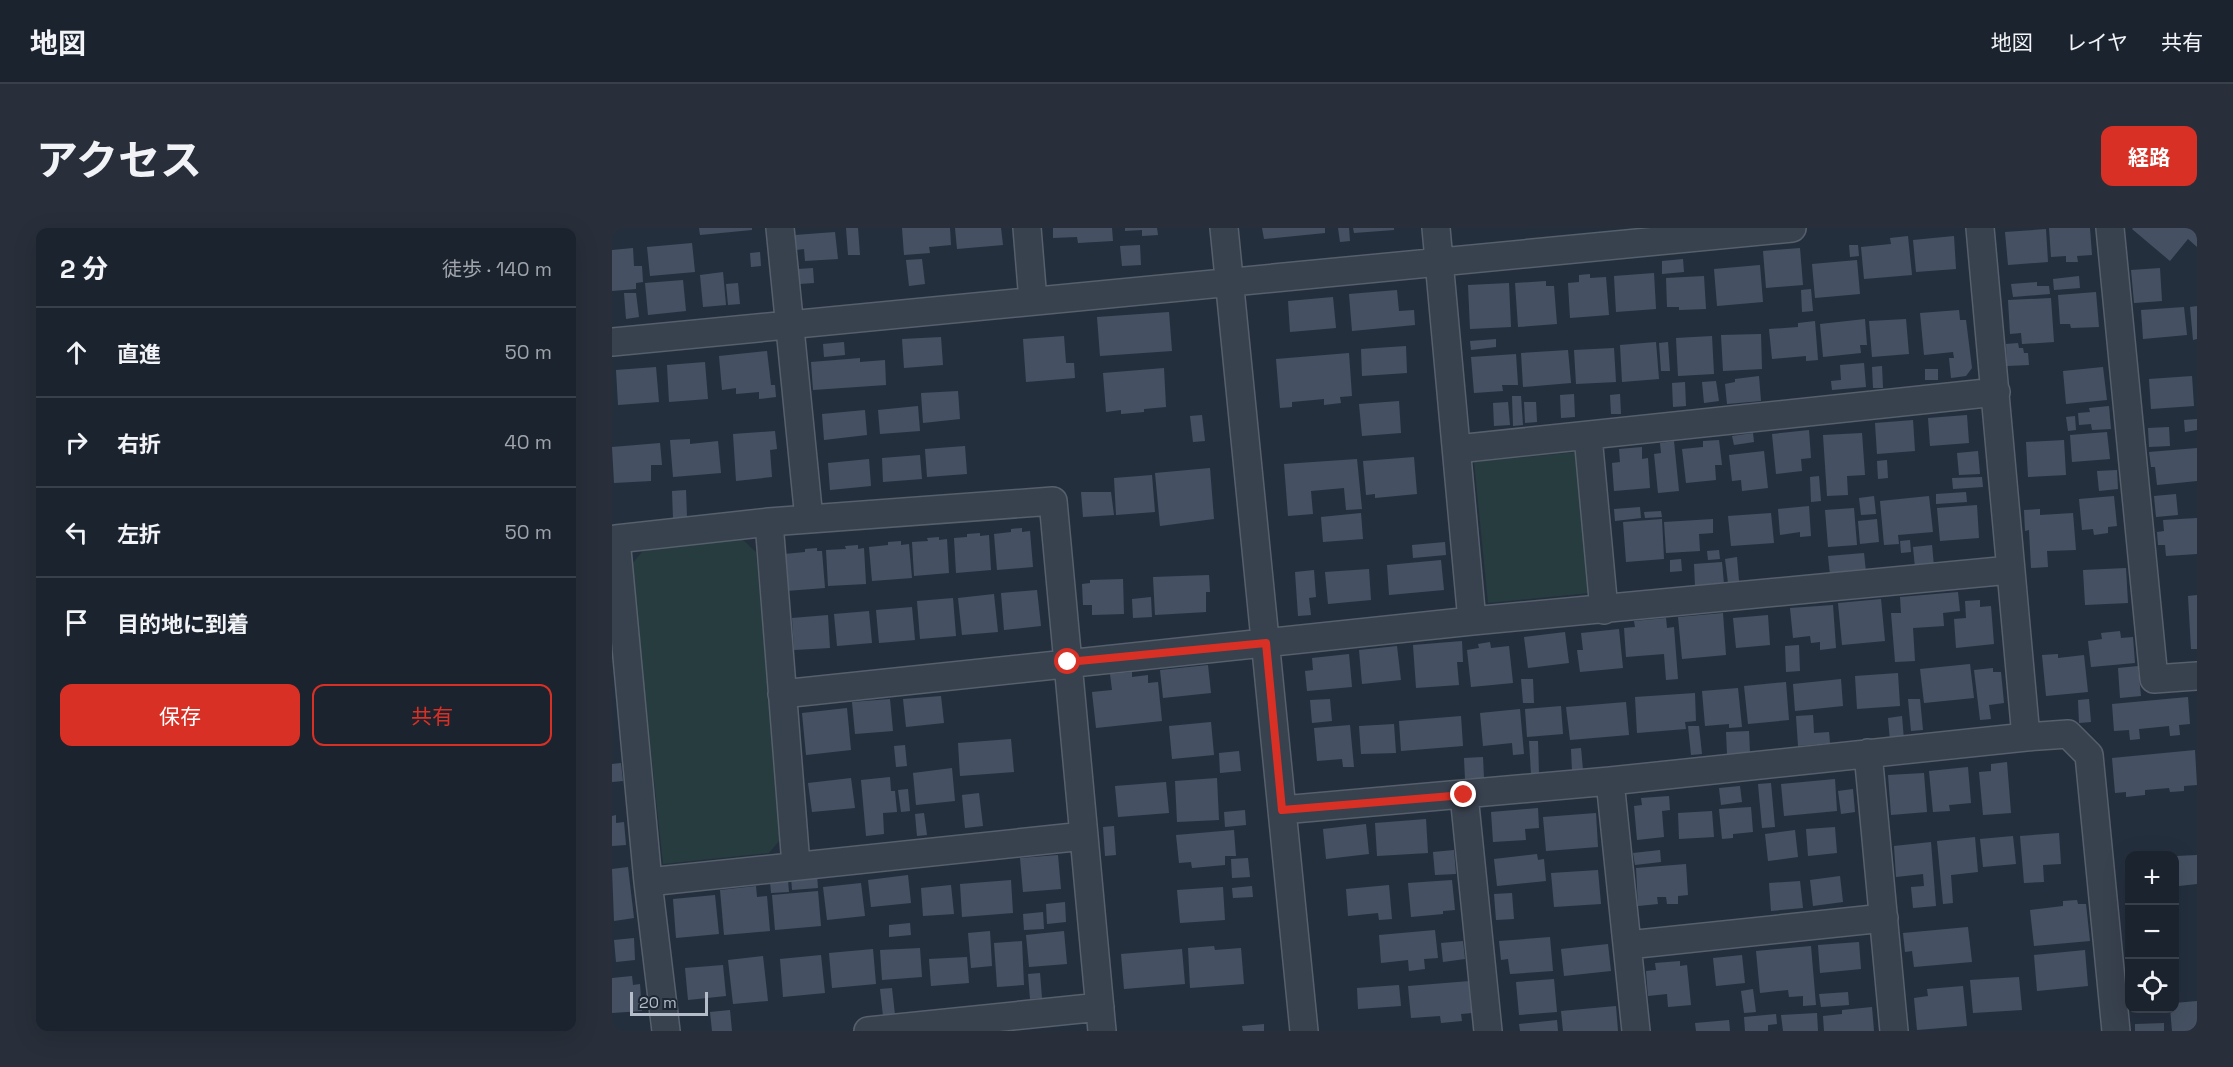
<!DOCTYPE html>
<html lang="ja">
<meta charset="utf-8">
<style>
:root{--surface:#1b232e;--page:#282f3a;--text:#f1f3f6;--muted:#a0a4aa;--line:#39404a;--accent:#d93025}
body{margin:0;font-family:"Space Grotesk","Noto Sans JP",sans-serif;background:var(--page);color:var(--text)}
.controls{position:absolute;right:18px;bottom:18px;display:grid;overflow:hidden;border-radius:12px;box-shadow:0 6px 24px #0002}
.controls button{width:54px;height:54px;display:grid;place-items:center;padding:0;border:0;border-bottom:2px solid var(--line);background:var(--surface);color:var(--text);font:30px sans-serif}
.scale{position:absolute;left:18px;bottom:15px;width:78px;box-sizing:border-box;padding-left:6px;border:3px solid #b4bcc9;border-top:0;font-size:16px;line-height:21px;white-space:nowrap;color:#b4bcc9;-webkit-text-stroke:4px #1d2633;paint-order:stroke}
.stop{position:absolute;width:18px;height:18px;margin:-14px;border:4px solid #d93025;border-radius:50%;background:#fff}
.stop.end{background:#d93025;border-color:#fff;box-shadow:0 2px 6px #0008}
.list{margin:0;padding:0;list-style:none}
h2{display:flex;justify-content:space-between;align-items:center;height:78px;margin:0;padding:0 24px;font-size:26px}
h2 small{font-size:20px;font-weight:400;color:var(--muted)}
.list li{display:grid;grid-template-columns:39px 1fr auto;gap:18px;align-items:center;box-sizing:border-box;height:90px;padding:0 24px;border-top:2px solid var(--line)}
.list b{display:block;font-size:22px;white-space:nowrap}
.list em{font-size:20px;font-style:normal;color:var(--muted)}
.actions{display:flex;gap:12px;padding:18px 24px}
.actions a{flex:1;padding:14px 0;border:2px solid var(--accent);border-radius:12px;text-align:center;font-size:21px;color:var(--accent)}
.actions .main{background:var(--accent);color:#fff}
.icon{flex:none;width:33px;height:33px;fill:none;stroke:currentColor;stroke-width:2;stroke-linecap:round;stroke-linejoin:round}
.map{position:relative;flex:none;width:1585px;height:803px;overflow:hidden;border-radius:12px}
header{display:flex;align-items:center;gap:36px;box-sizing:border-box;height:84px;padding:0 30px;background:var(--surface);border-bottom:2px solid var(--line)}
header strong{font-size:28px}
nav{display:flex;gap:33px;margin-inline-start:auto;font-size:21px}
.intro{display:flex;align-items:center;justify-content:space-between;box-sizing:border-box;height:144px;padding:0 36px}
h1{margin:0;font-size:42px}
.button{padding:15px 27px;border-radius:12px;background:var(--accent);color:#fff;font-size:21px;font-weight:700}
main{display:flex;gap:36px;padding:0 36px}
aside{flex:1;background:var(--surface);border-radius:12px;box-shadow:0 6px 24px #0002}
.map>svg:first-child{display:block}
.green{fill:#263c3f}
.building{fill:#455162}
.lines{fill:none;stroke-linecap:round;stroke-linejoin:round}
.minor-casing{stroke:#565f6c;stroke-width:30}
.minor{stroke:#38414e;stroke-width:27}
.route{stroke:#d93025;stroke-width:8}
</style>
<header>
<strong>地図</strong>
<nav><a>地図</a><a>レイヤ</a><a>共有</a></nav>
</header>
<div class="intro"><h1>アクセス</h1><a class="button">経路</a></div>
<main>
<aside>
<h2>2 分<small>徒歩 · 140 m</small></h2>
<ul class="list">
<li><svg class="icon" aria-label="ahead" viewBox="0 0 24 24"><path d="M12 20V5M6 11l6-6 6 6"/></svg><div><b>直進</b></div><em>50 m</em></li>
<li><svg class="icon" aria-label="right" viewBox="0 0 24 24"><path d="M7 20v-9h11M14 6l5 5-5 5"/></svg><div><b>右折</b></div><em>40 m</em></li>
<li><svg class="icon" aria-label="left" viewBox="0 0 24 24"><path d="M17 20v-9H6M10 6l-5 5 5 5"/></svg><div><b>左折</b></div><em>50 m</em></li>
<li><svg class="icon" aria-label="arrive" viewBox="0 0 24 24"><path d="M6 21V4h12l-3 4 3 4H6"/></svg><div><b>目的地に到着</b></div></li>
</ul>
<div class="actions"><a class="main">保存</a><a>共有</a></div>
</aside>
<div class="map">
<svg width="1585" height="803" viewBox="0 0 1585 803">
<rect width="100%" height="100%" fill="#242f3e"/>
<path class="green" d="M965,224L978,365L876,375L862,234Z
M129,310L144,324L169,611L157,625L51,636L19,337L36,317Z"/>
<path class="building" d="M87,0H140V2L88,7Z
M234,0H246L248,27H236Z
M290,0H338L339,17L317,19L318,25L292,27Z
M343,0H389L391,17L345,21Z
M441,0H500L501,13L466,15L465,9L441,10Z
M513,0H545L546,7L530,8V2L513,3Z
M650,0H713V5L652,11Z
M726,0H737L738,13L728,14Z
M741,0H782V2L742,5Z
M1437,0H1478L1480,27L1465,28L1466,34H1454V28L1439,29Z
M1521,0H1585V19L1576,11L1558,33L1520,1Z
M1434,1L1436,34L1396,37L1393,4Z
M223,4L226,31L193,33L192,21L184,22L183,7Z
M1296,8L1300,47L1252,51L1249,19L1279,16L1278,10Z
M1342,8L1344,41L1304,44L1301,12Z
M80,15L83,44L38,48L35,19Z
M528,17L529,37L510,38L508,18Z
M1237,17H1246L1247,28L1238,29Z
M21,20L22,38H30L31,54L24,55V61L0,63V22Z
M1188,20L1191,57L1154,60L1151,23Z
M148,24L149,38L139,39L138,25Z
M310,31L313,56L297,58L294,32Z
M1071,31L1072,44L1050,46V33Z
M1245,32L1248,66L1203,70L1200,36Z
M1148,37L1151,74L1105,78L1102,41Z
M201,40L202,55L187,56L186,41Z
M1548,40L1550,73L1522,75L1519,42Z
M111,44L114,77L91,79L88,47Z
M1042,45L1044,81L1004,84L1002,48Z
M978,46V50L994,49L997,87L958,90L956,55L967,54V47Z
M1092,48L1094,81L1067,82V79H1055L1054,50Z
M1467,48L1468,60L1442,62L1441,51Z
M71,52L74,83L36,87L33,55Z
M934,53V58H942L945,96L906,99L903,55Z
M1425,54V58H1437L1438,66L1401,69L1399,56Z
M126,55L128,76L116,77L114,56Z
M897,55L899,99L858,101L856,57Z
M1199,61L1201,83L1190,84L1189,62Z
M785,62L787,83L802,82L803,97L740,103L737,66Z
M1484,64L1487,99L1459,100L1458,96H1448L1446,67Z
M12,65H24L27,89L14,91Z
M721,69L724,100L678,104L676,73Z
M1439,70L1442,114L1410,116L1409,105L1398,106L1396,72Z
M1585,78V111L1581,112L1578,79Z
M1572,79L1575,107L1531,111L1529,82Z
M1347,82L1348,92H1354L1360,140L1354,148L1339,150L1337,130H1342L1341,124L1312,127L1308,85Z
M557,84L560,123L488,128L485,89Z
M1253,91L1255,117H1248L1249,125L1211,129L1208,96Z
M1294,91L1297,126L1260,129L1257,93Z
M1203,93L1206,132L1194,133V128L1160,131L1157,101L1186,99V95Z
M1149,106L1150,141L1111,143L1109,107Z
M452,108L454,135H462L463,150L414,154L411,111Z
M1100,108L1102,146L1066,148L1064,110Z
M329,109L331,137L292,140L290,111Z
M884,111V119L859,122L858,113Z
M232,114L233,127L212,129L211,116Z
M1044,114L1047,151L1010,154L1008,117Z
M1056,114L1058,143H1049L1047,115Z
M1406,115L1407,120H1411L1412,125H1416L1417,137L1395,138L1394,116Z
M794,118L795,145L750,148L749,121Z
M1002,120L1004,154L964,156L962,122Z
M956,122L959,155L911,159L909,125Z
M155,123L159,157H163L164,169L147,171V164L124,166V160L110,162L107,128Z
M737,125L740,168L728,169L729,175L712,177V171L680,174V179L668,180L664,131Z
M904,126L906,157H890L891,163L862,165L859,129Z
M248,130V134L273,132L274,157L201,162L199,134Z
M93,134L96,171L57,174L55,137Z
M1252,135L1254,159L1220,162L1219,153L1229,152L1228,137Z
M1270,138L1271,160H1261L1260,139Z
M44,139L47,174L6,177L4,142Z
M1491,139L1495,172L1454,176L1451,143Z
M552,140L554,179L532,181V184L509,186V182L494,184L491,145Z
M1313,141H1326V152H1313Z
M1147,148L1149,173L1115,176L1113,156L1123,154V151Z
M1580,148L1582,178L1539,181L1537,151Z
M1104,153L1107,173L1092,175L1090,154Z
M1073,154L1074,178L1061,179L1060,155Z
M346,163L348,191L311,195L309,165Z
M962,166L963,189L949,190L948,167Z
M1008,166L1009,186H999L998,167Z
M900,168H909L911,197L901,198Z
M787,173L789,205L750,208L747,176Z
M896,174L898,197L882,198L881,175Z
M912,174H924L925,194L913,195Z
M306,178L308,203L268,206L266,182Z
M1497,178L1499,201L1480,202L1479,196L1467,197L1466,185L1478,184L1477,180Z
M253,182L255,207L212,212L210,186Z
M590,187L593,213L581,214L578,188Z
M1355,187L1357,215L1318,218L1316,190Z
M1463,188L1464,202L1456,203L1454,189Z
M1585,191V202L1573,204L1572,192Z
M1301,192L1303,223L1265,226L1263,195Z
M1557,199L1558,218L1537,219L1536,200Z
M1197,202L1199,230L1189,231L1190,243L1164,246L1160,206Z
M163,203L165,221L158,222L160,249L124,253L121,206Z
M1495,204L1498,231L1460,234L1458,207Z
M1141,205L1142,214L1122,217L1120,208Z
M1250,205L1253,247L1235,248L1236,267L1215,268L1211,207Z
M78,211V216L106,213L109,245L61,249L58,212Z
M1107,212L1110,237H1103L1104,252L1074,255L1070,221L1091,219V213Z
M1452,212L1454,247L1416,249L1414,214Z
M1062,213L1067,263L1046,265L1042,226L1049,225L1048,215Z
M48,215L50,237H39V253L2,255L0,219Z
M353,218L355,246L315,249L313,221Z
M1030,219V231L1036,230L1038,260L1002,263L1000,235L1008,234L1007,221Z
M1585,220V253L1545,257L1543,239H1539L1537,224Z
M1152,223L1156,260L1130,263L1129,252L1120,253L1117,227Z
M1366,223L1368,246L1347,247L1345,225Z
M308,227L310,251L271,254L270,230Z
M802,229L805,266L763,270V266L754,267L751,233Z
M257,231L259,258L218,262L216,235Z
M745,231L750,281L734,282L732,260L699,263L701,286L676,288L672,236Z
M1275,232L1276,250L1266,251L1265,233Z
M598,240L602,291L548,298L543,245Z
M1505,242L1506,261L1487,263L1485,243Z
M540,247L543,284L504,287L502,250Z
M1207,248L1209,273L1199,274L1198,249Z
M1370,249L1371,259L1341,261L1340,250Z
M74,262L75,289L61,290L60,263Z
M469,264H499L502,287L471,289Z
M1354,264L1355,274L1324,276V266Z
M1564,266L1566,287L1544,289L1542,268Z
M1262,268L1264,286L1249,287L1247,270Z
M1317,268L1321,304L1286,307L1287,316L1272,317L1268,273Z
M1502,268L1505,298L1496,299V305L1482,307L1481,301L1470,302L1467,271Z
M1365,277L1367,310L1328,313L1325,280Z
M1197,278L1199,308L1188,309V304L1168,307L1166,281Z
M1028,279L1029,290L1003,293L1002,281Z
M1242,280L1245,317L1216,319L1213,282Z
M1428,281V287L1461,285L1464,322L1435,323L1436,339L1419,340L1417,302L1413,303L1412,282Z
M1049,283L1050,289L1033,290L1032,284Z
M749,285L751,311L711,314L709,289Z
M1159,285L1162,315L1119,318L1116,288Z
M1585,290V326L1554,328L1553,317H1546L1545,304L1552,303L1551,292Z
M1050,291L1052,331L1014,334L1011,294Z
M1101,291V305L1087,306L1088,323L1054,325L1052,294Z
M1265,291L1267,314L1248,316L1246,293Z
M410,300V304L418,303L421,339L385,342L382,306L399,304V301Z
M368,305V308L377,307L379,342L344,345L342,310L355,309V306Z
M327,309V312L335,311L337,345L302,348L300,314L316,313L315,310Z
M1298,312L1299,324L1289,325L1288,313Z
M289,313V317L297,316L300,350L260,353L257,319L276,317V314Z
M833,314L834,327L801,330L800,317Z
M246,317V321L252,320L254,356L216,358L214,322L234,321L233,318Z
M1320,317L1322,338L1303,340L1301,319Z
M205,320V323H210L213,360L174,363L172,326L193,324V321Z
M1107,322L1108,331L1096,332L1095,323Z
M1252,325L1254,344L1218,347L1216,328Z
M1125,329L1127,353L1116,355L1113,331Z
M1069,331L1070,343L1058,344V332Z
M829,332L832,362L777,367L775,337Z
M1110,334L1112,356L1083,358L1082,336Z
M1514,340L1516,375L1473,377L1471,342Z
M757,341L759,372L716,376L713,344Z
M702,342L704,369L697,370L699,387L686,388L683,344Z
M597,347L598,364H594V384L543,387L541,349Z
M511,351L512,386L480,387V377H471L470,356L478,355V352Z
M425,362L429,398L392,402L389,365Z
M1346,364L1348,383L1331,385L1332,398L1301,400L1303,433L1283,434L1279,385H1289L1288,369Z
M382,366L386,404L350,407L346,370Z
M1585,367V421H1579L1576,368Z
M539,369L540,389L521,390L520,371Z
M341,370L344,408L308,411L305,373Z
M1269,371L1273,413L1230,417L1226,375Z
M1368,372V379L1379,378L1382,416L1344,420L1342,391L1354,390L1353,373Z
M1221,377L1224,420L1208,422V414L1199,415L1198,408L1181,410L1178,380Z
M300,379L303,412L267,415L264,382Z
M257,383L260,415L225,418L222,386Z
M1111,385L1114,427L1070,431L1066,389Z
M216,387L218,420L182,422L180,390Z
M1156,387L1158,417L1124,420L1121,390Z
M1054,390L1055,400L1062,399L1066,451L1054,452L1052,426L1014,429L1012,400L1023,399L1022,393Z
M1007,401L1011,440L968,444L965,422H971L969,405Z
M1508,403L1509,410L1521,409L1523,435L1479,439L1476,413L1490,411L1489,405Z
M953,404L957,435L916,440L912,409Z
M850,413L851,434H845L847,457L804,460L801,417Z
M878,414L879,420L897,418L901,455L859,459L855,422L867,420L866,416Z
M1187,417L1188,443L1174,444L1173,418Z
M785,418L789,452L750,456L747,422Z
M737,426L740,459L695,463L693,443L701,442L700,430Z
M1446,426V430L1472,427L1476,464L1434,468L1430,427Z
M1358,436L1362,470L1312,475L1308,441Z
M596,437L599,465L551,470L548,442Z
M1526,438L1529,468L1508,470L1506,440Z
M1381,440V444H1389L1392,475L1377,477L1379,491L1368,492L1362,442Z
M520,444V449L536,447V455L546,454L550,493L484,500L480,464L500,462L498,446Z
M1286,445L1288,478L1245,481L1243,448Z
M909,451H921L922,475H911Z
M1229,451L1231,478L1183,483L1181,456Z
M1174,454L1177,492L1136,496L1132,458Z
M1126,460L1130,499L1117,500V496L1093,498L1090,463Z
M1083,465L1084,493L1073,494L1074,501L1025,505L1023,469Z
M329,468L332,495L294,499L291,471Z
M1576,469L1578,496L1567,497L1568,507L1558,508L1557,498L1527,501L1528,511L1518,512L1517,502L1502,503L1500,476Z
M278,471L281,503L243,506L240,474Z
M718,471L720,493L700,495L698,472Z
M1296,471H1308L1311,502L1299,503Z
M1477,471L1479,494L1467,495L1466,472Z
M1014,474L1017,507L958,512L954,479Z
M949,478L951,506L915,509L913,481Z
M235,480L239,522L194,527L190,485Z
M908,481L912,526L901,527L900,515L871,518L868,485Z
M1201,487L1202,505L1217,504L1218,515L1186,518L1184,488Z
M849,488L851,518L789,523L787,493Z
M1290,488L1292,512L1278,513L1276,490Z
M599,494L602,527L560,531L557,498Z
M782,496L784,525L749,526L747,498Z
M738,497L742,539H731L730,531L705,533L702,500Z
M1076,498H1087L1090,526L1079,527Z
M1137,503L1138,525L1115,526L1114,504Z
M399,511L402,544L348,548L346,515Z
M917,513H926L927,546H919Z
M293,517L295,538L284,539L282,518Z
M969,520L971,542L960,543L959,521Z
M1583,522L1585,557L1572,558V563L1558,564L1557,560L1533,562V567L1514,569V564L1503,565L1500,530Z
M627,523L629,543L608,545L607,525Z
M871,529L872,550L853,551L852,530Z
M1395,534L1399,585L1371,587L1367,544L1379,543V536Z
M9,535L11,553L0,554V536Z
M1356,539L1359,575L1337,577L1338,583L1321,584L1317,543Z
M340,540L343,573L304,577L301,545Z
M1312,545L1315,584L1279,587L1276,547Z
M278,549L279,563H283L285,584L271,585L272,606L254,608L249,552Z
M239,550L243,580L200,584L196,555Z
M605,550L607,592L565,594L563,553Z
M1223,551L1225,583L1172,588L1169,556Z
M554,554L557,585L506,589L503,558Z
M1159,555L1163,599L1150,600L1146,556Z
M1128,558L1130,574L1109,577L1107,560Z
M296,561L298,583L289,584L286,562Z
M1241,561L1243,584L1229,586L1226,563Z
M367,565L371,598L353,600L350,567Z
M1057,568L1058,582L1050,583L1052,609L1025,612L1022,578L1030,577L1029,570Z
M1139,579L1141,604L1121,606V610L1110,611L1107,581Z
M926,580L927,600L913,601L914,612L881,614L879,584Z
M633,582L634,597L613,599L612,584Z
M1100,583L1102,609L1067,611L1066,585Z
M312,585L315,607L305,608L303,586Z
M984,585L986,619L934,623L931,589Z
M4,587V595L12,594L14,617L0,618V588Z
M814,591L816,625L765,628L763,595Z
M754,596L757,626L714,631L711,601Z
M502,598L504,627L493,628L491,599Z
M1223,599L1225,625L1196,628L1194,601Z
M622,602L624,628H613V637L580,640L579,634L567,635L564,607Z
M1183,602L1186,629L1156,633L1153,606Z
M1447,605L1449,636L1431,637L1432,654L1412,655L1408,608Z
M1401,608L1404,636L1371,639L1368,611Z
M1363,609L1366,644L1339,647L1341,675L1331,676L1325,613Z
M1319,614L1324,678L1301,680L1299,659L1312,658L1311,646L1284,649L1282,618Z
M842,622L844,646L823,647L821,624Z
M1048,622L1049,634L1023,637L1021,625Z
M925,626L926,632L932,631L934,653L885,658L882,631Z
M446,627L449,661L411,664L408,630Z
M1585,627V656L1567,658L1564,628Z
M636,630L638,649L620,650L619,631Z
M1074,636L1076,667L1066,668V676H1055L1054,669H1045L1046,676L1026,678L1024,640Z
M16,639L22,690L2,693L0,641Z
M986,642L989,676L942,679L939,645Z
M205,647L206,660L180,662L179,649Z
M296,647L299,675L259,679L256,652Z
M1228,648L1231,674L1201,678L1198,652Z
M176,652L177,664L159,665L158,653Z
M399,652L401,685L350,689L348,656Z
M840,652L843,682L831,683V686L799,689L796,655Z
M1188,653L1191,680L1159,683L1157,655Z
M249,655L253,688L215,692L211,659Z
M339,657L342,686L311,688L309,660Z
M777,657L780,691L767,692L766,685L736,688L734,661Z
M144,658L145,669L155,668L158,703L112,707L108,662Z
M640,658L641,669L621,670L620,660Z
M611,659L613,692L568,695L565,662Z
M206,663L209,698L163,702L160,667Z
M900,665L902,691L884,692L882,666Z
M103,667L107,706L64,710L61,671Z
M1465,672L1466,676H1474L1478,713L1422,718L1418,682L1451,678V673Z
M453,674L454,694L435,696L434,676Z
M431,684L432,701L412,702L411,686Z
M298,695L299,707L277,709V697Z
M1356,699L1360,734L1302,739L1300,723L1293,724L1291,705Z
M823,702L826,730L812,731L813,741L797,743L796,732L769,735L767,707Z
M378,703L380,738L359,740L356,705Z
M452,703L455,736L417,739L414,707Z
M938,709L941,743L898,746L896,731L889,732L887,713Z
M22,710L23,732L4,734L2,712Z
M410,713L412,757L385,759L382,715Z
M851,713L853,731L831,734L829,715Z
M1247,714L1249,741L1208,745L1206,717Z
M996,716L999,743L952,748L949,721Z
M602,718L603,722L629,720L632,756L578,760L576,720Z
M1199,718L1204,777L1191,778V768L1177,769L1176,762L1148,765L1144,723Z
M308,720L310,749L270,752L268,722Z
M261,721L264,756L220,760L217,725Z
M570,721L573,756L512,761L509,726Z
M1473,722L1476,758L1425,763L1422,727Z
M209,727L213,765L171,769L168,731Z
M1130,727L1133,755L1104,758L1101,730Z
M151,728L156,773L121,776L116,732Z
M355,729L357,755L319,758L317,731Z
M1068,733V738L1075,737L1079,777L1056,779L1055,766L1036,768L1034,743L1044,742L1043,735Z
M111,737L114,768L76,772L73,740Z
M428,745L430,770L418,771L416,746Z
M20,748L21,757L28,756L30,783L0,785V750Z
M1407,749L1410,782L1361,785L1358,752Z
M942,751L945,784L907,787L904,754Z
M858,753L860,785L849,786L850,793L829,795L828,788L799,790L796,758Z
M787,757L789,778L746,781L745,760Z
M1351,758L1355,798L1305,802L1302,770L1316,768L1315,761Z
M280,760L283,787L271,788L268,761Z
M1141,761L1144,784L1132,785L1129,763Z
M1236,764L1237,777L1209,779L1207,766Z
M1585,773V803H1560L1558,780H1562V775Z
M1004,778L1006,803H951L949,783Z
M1260,779L1262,803H1212L1211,788L1230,786V782Z
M118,782L120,803H100L98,784Z
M1205,785L1206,803H1171L1169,787Z
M1164,786L1165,796L1156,797V803H1133L1132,789Z
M945,792L946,803H908L907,796Z
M1117,792L1118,803H1084L1083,795Z
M1552,795V803H1523V796Z
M652,796V803H631L630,798Z"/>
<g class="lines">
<g class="minor-casing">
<path id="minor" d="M168,0L197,291
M415,0L421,73
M612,0L692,803
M824,0L860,393
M1368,0L1414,509
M1498,0L1542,451L1585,448
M0,114L1180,0
M976,208L992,382
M845,221L1384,164
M157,294L184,637
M170,466L860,393L1398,342
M1256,525L1282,803
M998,553L1024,803
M852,567L876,803
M670,582L998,553L1414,509L1456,506L1477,527L1504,803
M36,654L472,608
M1016,717L1272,690
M54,803L36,654L4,311L157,294L441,273L490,803
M256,803L488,779"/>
</g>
<use href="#minor" class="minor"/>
</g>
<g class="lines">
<path class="route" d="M456,434L654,415L670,582L852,567"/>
</g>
</svg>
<div class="controls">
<button>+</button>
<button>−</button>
<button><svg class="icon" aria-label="locate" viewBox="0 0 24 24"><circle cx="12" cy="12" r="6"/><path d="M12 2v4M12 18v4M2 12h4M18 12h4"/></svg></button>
</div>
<div class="scale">20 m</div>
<div class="stop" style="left:456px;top:434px"></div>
<div class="stop end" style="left:852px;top:567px"></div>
</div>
</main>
